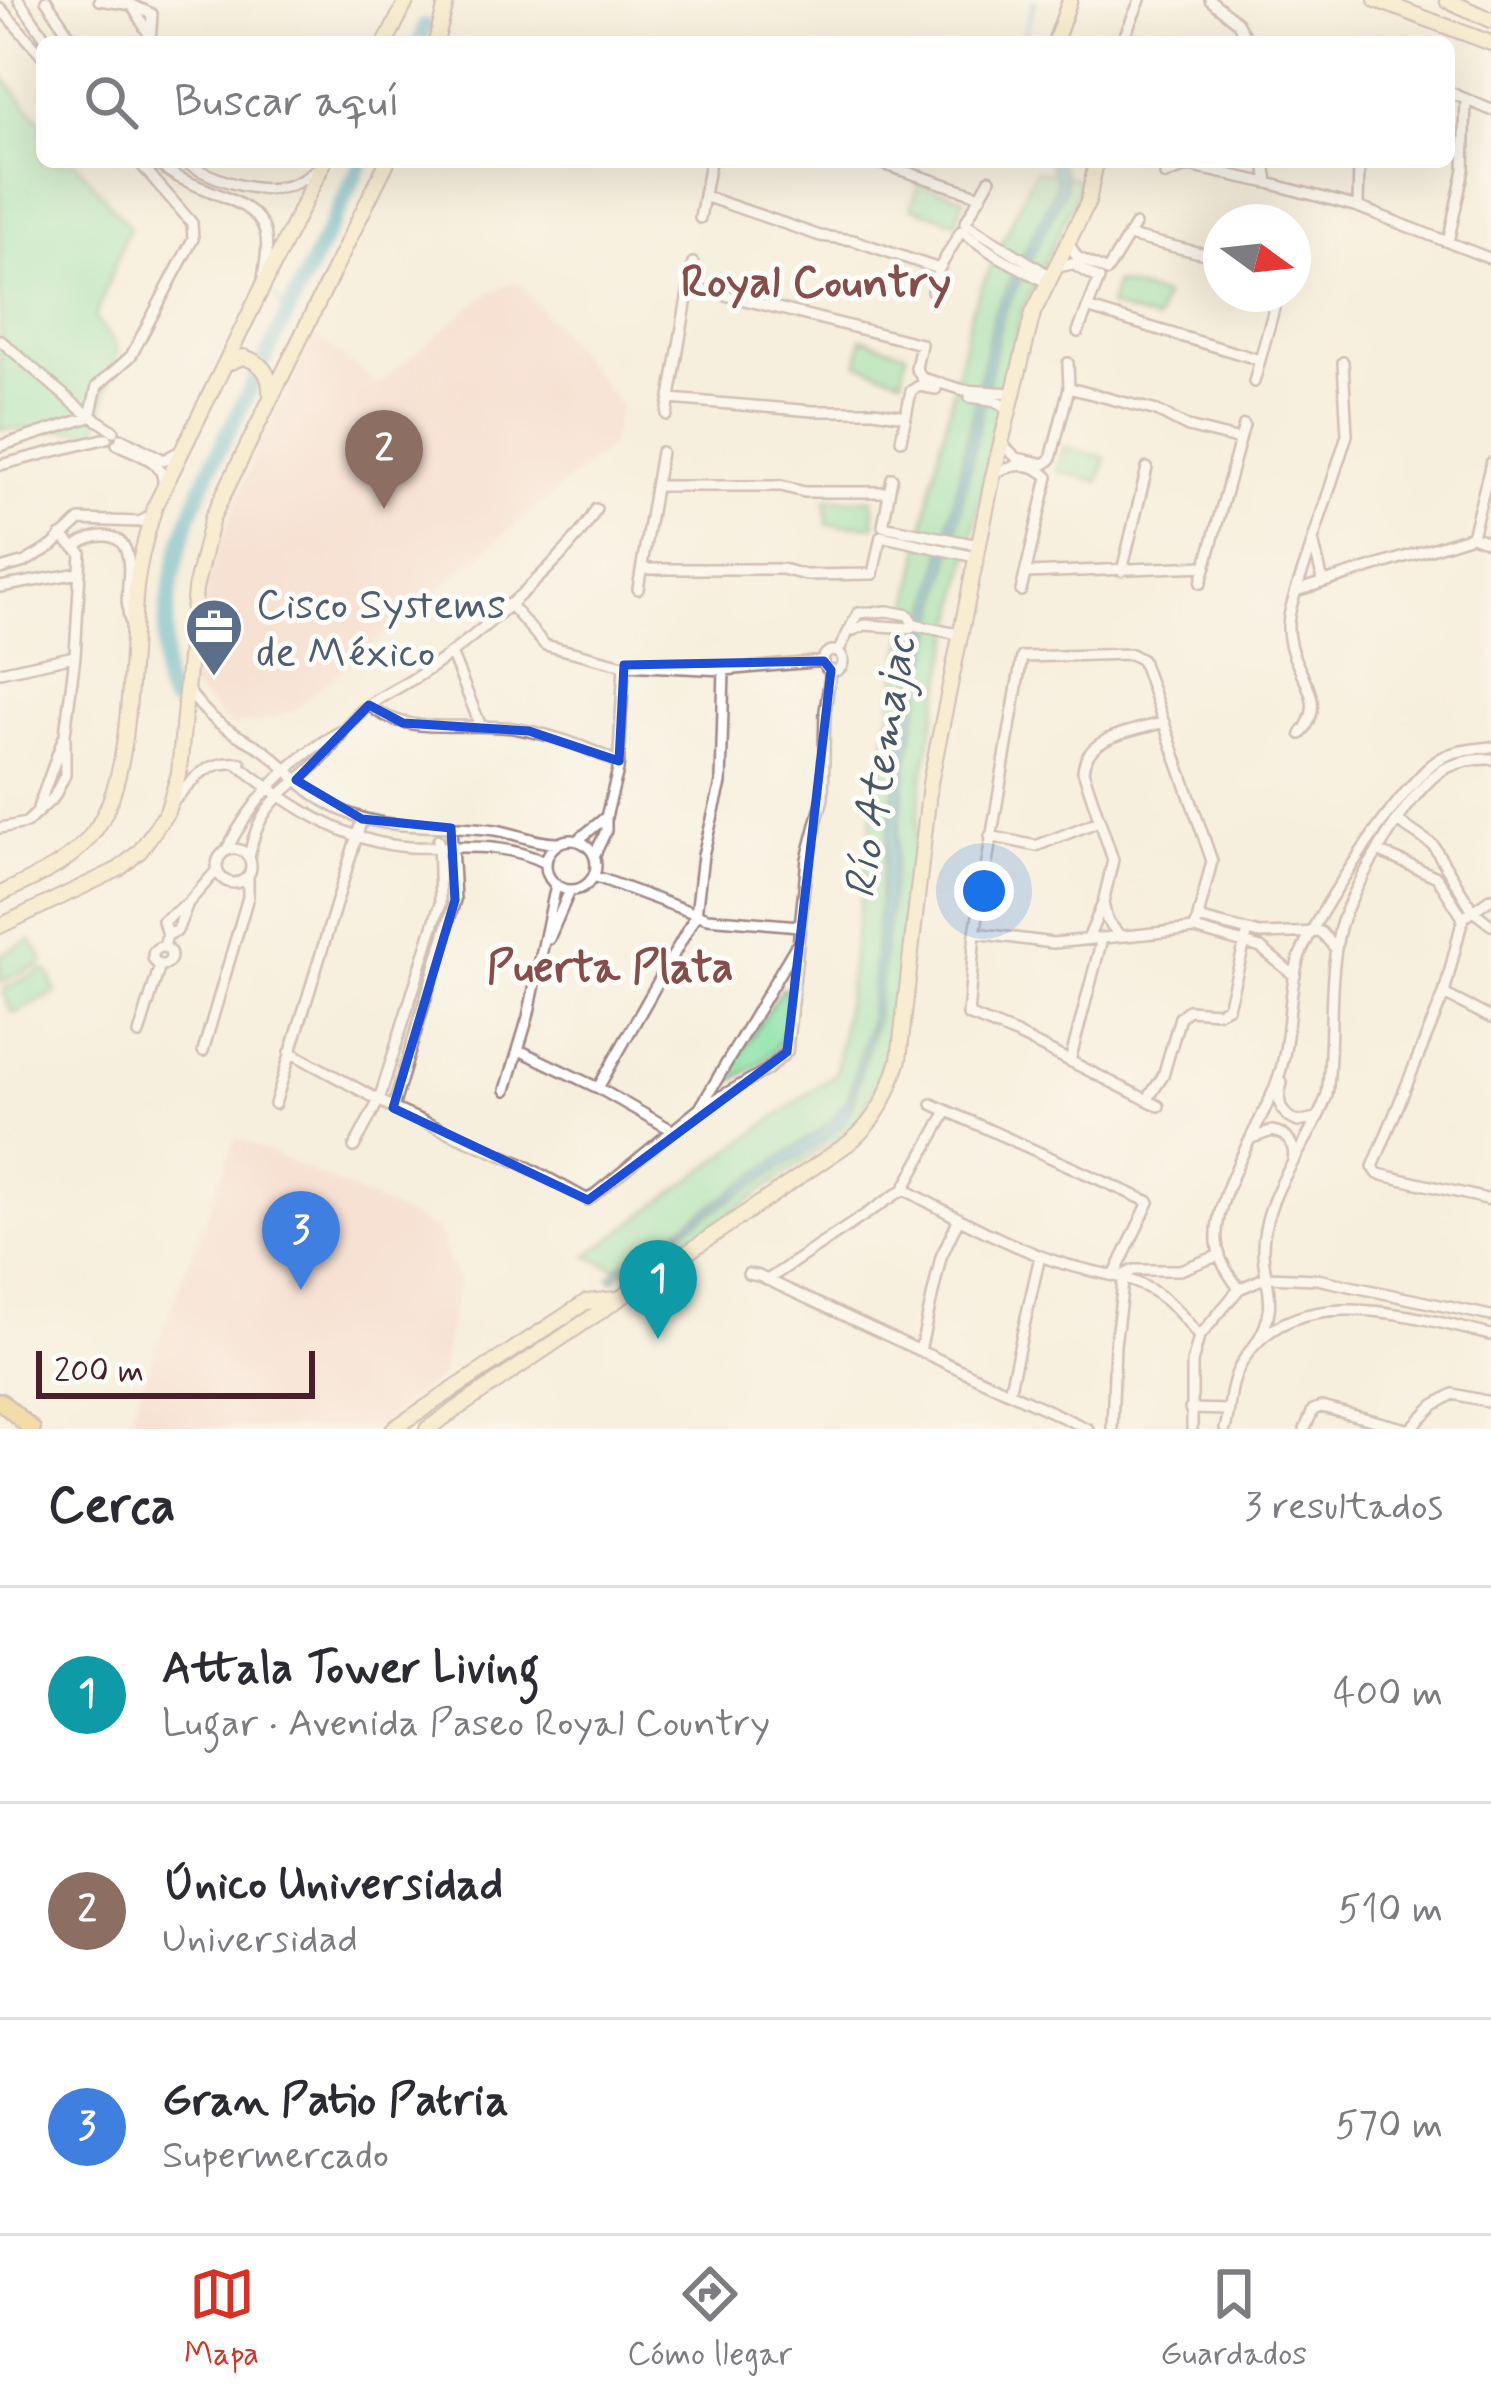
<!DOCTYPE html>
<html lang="es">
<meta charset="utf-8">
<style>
:root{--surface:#fff;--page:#f7f7f7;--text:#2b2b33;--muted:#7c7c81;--line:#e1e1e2;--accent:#d93025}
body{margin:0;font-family:Mynerve,sans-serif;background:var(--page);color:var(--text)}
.compass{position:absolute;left:1203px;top:204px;width:108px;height:108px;border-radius:50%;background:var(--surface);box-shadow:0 12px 48px #0002;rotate:105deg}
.scale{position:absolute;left:36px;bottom:30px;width:279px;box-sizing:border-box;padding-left:12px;border:6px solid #4a1f2b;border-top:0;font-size:33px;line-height:42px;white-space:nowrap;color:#4a1f2b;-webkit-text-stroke:9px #fdfcf7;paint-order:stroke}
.you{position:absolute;left:984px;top:891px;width:42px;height:42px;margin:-30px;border:9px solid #fff;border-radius:50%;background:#1a73e8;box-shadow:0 0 0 18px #1a73e833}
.badge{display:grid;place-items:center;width:78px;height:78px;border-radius:50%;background:var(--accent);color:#fff;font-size:39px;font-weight:700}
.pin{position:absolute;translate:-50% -99px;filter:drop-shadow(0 3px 6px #0008)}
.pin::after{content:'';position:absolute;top:63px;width:42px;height:36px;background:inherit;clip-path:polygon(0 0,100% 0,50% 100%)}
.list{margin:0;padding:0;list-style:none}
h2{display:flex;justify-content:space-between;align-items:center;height:156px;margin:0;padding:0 48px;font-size:51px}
h2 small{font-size:39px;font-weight:400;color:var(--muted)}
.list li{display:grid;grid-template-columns:78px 1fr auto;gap:36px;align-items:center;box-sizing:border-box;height:216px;padding:0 48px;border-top:3px solid var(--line)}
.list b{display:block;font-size:45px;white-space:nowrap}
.list p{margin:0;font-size:39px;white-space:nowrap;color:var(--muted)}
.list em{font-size:39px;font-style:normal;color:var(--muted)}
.icon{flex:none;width:66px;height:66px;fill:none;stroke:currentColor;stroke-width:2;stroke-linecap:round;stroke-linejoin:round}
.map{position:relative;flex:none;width:1491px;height:1429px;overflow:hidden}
.search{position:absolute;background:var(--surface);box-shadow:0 12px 48px #0002;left:36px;right:36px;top:36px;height:132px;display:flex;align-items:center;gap:30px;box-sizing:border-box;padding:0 42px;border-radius:18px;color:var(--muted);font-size:45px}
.sheet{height:804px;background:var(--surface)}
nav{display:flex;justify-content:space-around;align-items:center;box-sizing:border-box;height:168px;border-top:3px solid var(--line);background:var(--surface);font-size:33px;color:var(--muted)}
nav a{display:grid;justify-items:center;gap:6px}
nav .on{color:var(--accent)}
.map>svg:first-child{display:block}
.built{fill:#f7d1c8}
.green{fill:#88e1a5;stroke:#698068;stroke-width:3}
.water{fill:#46adc6;stroke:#486678;stroke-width:3}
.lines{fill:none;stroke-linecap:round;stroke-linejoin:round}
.stream{stroke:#46adc6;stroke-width:3}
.river{stroke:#46adc6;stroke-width:16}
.street-casing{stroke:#a08784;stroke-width:14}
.secondary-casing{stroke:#a08784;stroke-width:18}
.primary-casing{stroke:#a08784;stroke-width:20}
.street{stroke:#fff;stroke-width:9}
.secondary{stroke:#f8e8c3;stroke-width:14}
.primary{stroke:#eec569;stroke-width:15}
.marked{fill:none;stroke:#1d4ed8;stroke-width:9;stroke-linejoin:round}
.labels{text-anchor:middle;stroke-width:10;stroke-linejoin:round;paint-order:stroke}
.service-label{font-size:42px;fill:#4e5e75;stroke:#fdfcf7;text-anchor:start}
.neighbourhood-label{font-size:45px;font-weight:bold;fill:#864e4b;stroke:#fdfcf7}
.water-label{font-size:45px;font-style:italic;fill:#485869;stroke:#fdfcf7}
</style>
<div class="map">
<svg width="1491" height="1429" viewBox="0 0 1491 1429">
<rect width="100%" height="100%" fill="#fdfcf7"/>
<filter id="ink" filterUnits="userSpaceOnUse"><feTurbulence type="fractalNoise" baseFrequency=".00833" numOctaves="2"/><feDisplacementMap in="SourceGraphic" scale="24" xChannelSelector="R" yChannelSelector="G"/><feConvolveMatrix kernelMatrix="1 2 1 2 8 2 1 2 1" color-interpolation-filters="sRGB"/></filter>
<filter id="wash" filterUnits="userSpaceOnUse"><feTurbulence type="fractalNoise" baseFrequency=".004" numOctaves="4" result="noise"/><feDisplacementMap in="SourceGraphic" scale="48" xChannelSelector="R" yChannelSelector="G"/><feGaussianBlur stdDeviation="2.7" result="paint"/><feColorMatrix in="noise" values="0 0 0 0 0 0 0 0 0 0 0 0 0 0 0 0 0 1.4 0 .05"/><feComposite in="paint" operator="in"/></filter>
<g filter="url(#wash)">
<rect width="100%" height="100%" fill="#f7efdd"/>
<path class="built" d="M517,281L621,405L610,446L294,710L258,723L230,726L190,686L194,641L210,572L258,444L314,334L377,385L484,296Z
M236,1137L438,1230L458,1282L440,1377L376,1429H125Z"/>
<path class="green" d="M0,73L42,123V162H75L129,227L95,318L118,348L97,431L0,429Z
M1035,170L1083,180L1022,311L1004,387L923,775L890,1053L858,1124L639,1277L587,1256L836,1073L873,810L933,479L972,308Z
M919,183L964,198L956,222L911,207Z
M1115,283L1164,296L1157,321L1109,307Z
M862,338L906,353L902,378L858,364Z
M1064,447L1106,458L1099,482L1057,471Z
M826,499H873L875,525H827Z
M31,940L43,959L41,965L0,982V955Z
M44,970L49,972L56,993L16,1013L11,1011L3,994L5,988Z
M782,988L788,990C786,1046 780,1053 731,1081L727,1075Z"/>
<path class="water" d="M1048,162H1060L1065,173V189L1002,316L908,755L875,1022L851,1108L842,1125L822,1142L627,1266L613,1282L609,1277L621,1264L649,1249L829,1124L848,1098L869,1023L881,885L901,745L994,314L1055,190L1057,180Z"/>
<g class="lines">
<path class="stream" d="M1022,42L1035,0
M275,296L287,316"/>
<path class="river" d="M420,42L425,26
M264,361L362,162
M172,701C159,681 164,662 165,639C170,533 212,464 259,372"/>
</g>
</g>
<g filter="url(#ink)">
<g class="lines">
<g class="street-casing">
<path id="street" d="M19,0L48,42
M46,0L74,42
M99,0L132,5L152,14L150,42
M1210,0L1237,22L1248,42
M133,7L151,38
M0,8L42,55
M1122,42L1140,0
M1449,92L1491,110
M157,162C184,191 256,195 265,232C269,246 265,264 263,279
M184,162C223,184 280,205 315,170
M876,162L981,196
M1265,162L1268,183
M1165,175L1189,166L1268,183L1358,207L1491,259
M990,179L965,223L1049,275
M704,196L820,236L853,240L939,269
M1358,207L1359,162
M700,218L710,162
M1129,236L1209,255L1221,264
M1067,241L1077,257L1107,271L1135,225
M1448,242L1464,169L1466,99
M1054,268L1072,264L1099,279L1078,332
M689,286L921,344L916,368L922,378L964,390L1013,393
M932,291L939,269L961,231L994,254L1046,282
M1090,309L1260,360
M0,340L79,408L114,431
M1254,382L1278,294
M1069,388L1157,411L1188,427L1240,440
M970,397L996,401L1009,410
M670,399L813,411H874L905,416
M667,415L693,263
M121,438L164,460L180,451
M901,440L911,391L919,386L936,389
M117,444C136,454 165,460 163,484
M1002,444L1017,458L1045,464L1051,459L1069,388L1068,363
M0,446L90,417L97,386L131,356L193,239L192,223L139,162
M0,465L107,438
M993,476C1009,463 1033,461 1048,477L1021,591
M892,478L883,526L978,545
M655,486H781L804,492H889
M1472,536L1491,463
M77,546C92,534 121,529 127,554C133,575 122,595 131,625
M0,569L25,562L52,546L80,520L139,522L151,516
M642,569H782L806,575L873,574L881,536L975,557
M1122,571L1147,468
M1028,573L1206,566
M1323,582L1313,540L1347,435L1343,362
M1201,583L1244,425
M0,587L79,573
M638,589L661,452
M1299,590L1472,536L1491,543
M509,604L545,645L624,665L724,670L824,661
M854,630L865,625L910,628L914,625L958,634
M823 661a10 10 0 1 1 20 0a10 10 0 1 1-20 0Z
M838,652L858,613L888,611L908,615L914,625
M451,653L480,724
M0,672L75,656
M187,688C205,717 228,731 257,746C279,758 299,786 322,800C382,837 430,821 495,830C516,833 537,844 559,843
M369,705C406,738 467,721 513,728C550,734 585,746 619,763
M1301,734C1333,694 1288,674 1288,627C1288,605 1306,566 1312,543
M236,763C285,802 344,843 409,847C457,849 501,840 546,863
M172,803C194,779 205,760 241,763
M38,808L63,739
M1399,822L1433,845L1473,911L1491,925
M0,828L26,823L54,797L65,775V734L75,656L81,553L61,536
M990,836L1036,846L1099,821
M546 865a25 25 0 1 1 50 0a25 25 0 1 1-50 0Z
M578,840L606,817
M217 866a17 17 0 1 1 34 0a17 17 0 1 1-34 0Z
M226,851C251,801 291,758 341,731
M1380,852L1437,877L1463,918
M595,854L606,831V817L618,770L624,665
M249,858C258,805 280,796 317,763C336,747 344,723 365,708C385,693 409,683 429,669C474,638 573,555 596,509
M594,876L707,918L799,926
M1491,898L1463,918L1444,994L1373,1167L1378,1174L1491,1200
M1103,903L1107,920L1120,936
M1198,918L1260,934L1321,932L1336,949
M975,933L1053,943L1195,929L1261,948L1295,976
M167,935L177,931L188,903
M549,939L570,890
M1088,939L1103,903L1113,860L1083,771C1086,735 1134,732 1164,722
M164,947L167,935L163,921L188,903L217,870
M153 956a9 9 0 1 1 18 0a9 9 0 1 1-18 0Z
M1444,994L1491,1018
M139,1034L160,965
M519,1050L598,1088L672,1130
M203,1051L248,897V877
M290,1052L399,1111L522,1164L588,1200L699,1109L767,1070L787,1052L807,859L823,798L825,711L831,670
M1070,1061L1102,939
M1282,1083C1276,1101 1280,1115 1298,1122L1316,1118
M598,1088L696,915L703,855L721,783L724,670
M506,1090L528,1017L556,885
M1147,1100L1163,1076L1180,1017L1188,1010L1218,1012L1228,1007L1248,931
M275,1104L362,819
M932,1104L1149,1202L1115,1274
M1159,1106L1016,1034L968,1015L975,933L1022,657L1131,654L1142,660L1212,861L1195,929
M393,1108L455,900L451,827
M700,1108L795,947
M1255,1137L1272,1131C1288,1134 1296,1145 1293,1162
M354,1147L379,1100L440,904L438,840
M904,1189C948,1213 992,1237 1038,1255C1108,1284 1146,1262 1199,1337
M748,1274L759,1276L1088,1429
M1124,1275L1134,1270H1180L1220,1255
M767,1280L904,1189L947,1111
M1239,1289C1231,1277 1221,1265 1218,1249C1208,1200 1262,1126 1278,1079C1291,1041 1287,999 1298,961C1310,922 1404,781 1438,760C1453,750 1473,749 1491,747
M1255,1345C1287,1296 1255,1279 1265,1229C1274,1180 1311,1142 1327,1095C1334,1040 1327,982 1340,928C1349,892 1408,795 1438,773C1454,762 1472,759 1491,759
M920,1351L941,1257L959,1218
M1009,1392L1040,1256
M1190,1409L1228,1410
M1112,1429L1115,1345L1124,1275
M1192,1429V1363L1199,1337L1239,1289L1266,1277L1317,1279L1491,1316
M1225,1429C1231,1407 1229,1386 1240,1366C1289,1276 1415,1317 1491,1335
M1305,1429L1313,1410L1321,1407L1407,1429
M1410,1429L1434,1405L1453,1394L1491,1402"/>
</g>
<g class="secondary-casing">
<path id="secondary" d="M1376,0L1491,43
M1447,0L1491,20
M386,42L407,0
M436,42L447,0
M1055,42L1070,0
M225,364L243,357C261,362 270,373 270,391
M0,894C33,878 70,864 93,833C135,778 129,658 136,588C139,560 147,533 155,506L324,162
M0,926L119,869L140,851L167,812L179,773L195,589L212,518L387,162
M393,1429L586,1302L617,1299
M427,1429L849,1143C878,1119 888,1095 899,1060L930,783L993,476L1033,313L1088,202L1096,162"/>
</g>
<g class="primary-casing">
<path id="primary" d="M0,1401L32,1429"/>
</g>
<use href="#street" class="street"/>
<use href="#secondary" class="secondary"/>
<use href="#primary" class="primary"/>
</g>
</g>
<path d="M0 0H1491V1429H0ZM824,661L831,670L787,1052L588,1200L393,1108L455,900L451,828L362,819L296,780L369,705L403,723L529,731L619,761L624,665Z" fill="#f7efdd" fill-opacity=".55" fill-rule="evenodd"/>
<path class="marked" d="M824,661L831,670L787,1052L588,1200L393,1108L455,900L451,828L362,819L296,780L369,705L403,723L529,731L619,761L624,665Z"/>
<defs>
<g id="office-pin" transform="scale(3)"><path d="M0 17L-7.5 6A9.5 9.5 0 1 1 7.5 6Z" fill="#5c6f8a" stroke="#fdfcf7"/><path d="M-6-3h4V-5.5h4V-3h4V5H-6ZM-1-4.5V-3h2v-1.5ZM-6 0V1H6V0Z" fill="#fff"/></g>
</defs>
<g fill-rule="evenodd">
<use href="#office-pin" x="214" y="627"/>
</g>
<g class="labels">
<g class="service-label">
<text x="256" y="618">Cisco Systems<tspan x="256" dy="48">de México</tspan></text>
</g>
<g class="neighbourhood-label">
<text x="816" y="296">Royal Country</text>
<text x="610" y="981">Puerta Plata</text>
</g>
<g class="water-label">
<text transform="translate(878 767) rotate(-81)" y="16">Río Atemajac</text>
</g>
</g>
</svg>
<svg class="compass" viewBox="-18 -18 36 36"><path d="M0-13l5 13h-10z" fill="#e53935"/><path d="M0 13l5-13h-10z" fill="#7c7c81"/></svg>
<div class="scale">200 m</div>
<div class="you"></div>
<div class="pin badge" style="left:658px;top:1339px;background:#0f9aa8">1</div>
<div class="pin badge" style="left:384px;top:509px;background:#8d6e63">2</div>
<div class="pin badge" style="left:301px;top:1290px;background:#3f7fe0">3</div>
<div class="search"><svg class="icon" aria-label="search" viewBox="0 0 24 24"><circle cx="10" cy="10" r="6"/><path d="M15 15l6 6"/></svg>Buscar aquí</div>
</div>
<section class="sheet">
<h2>Cerca<small>3 resultados</small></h2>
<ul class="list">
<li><span class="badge" style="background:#0f9aa8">1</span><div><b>Attala Tower Living</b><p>Lugar · Avenida Paseo Royal Country</p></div><em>400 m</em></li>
<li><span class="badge" style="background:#8d6e63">2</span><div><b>Único Universidad</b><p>Universidad</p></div><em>510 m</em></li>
<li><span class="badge" style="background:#3f7fe0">3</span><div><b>Gran Patio Patria</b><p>Supermercado</p></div><em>570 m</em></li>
</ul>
</section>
<nav>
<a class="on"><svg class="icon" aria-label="map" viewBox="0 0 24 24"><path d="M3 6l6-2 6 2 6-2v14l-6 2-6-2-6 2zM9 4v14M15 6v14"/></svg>Mapa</a>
<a><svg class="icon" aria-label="directions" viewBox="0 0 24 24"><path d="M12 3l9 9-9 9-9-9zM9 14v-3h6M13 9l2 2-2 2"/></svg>Cómo llegar</a>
<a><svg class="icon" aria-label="saved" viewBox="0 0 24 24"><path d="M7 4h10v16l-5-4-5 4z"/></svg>Guardados</a>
</nav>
